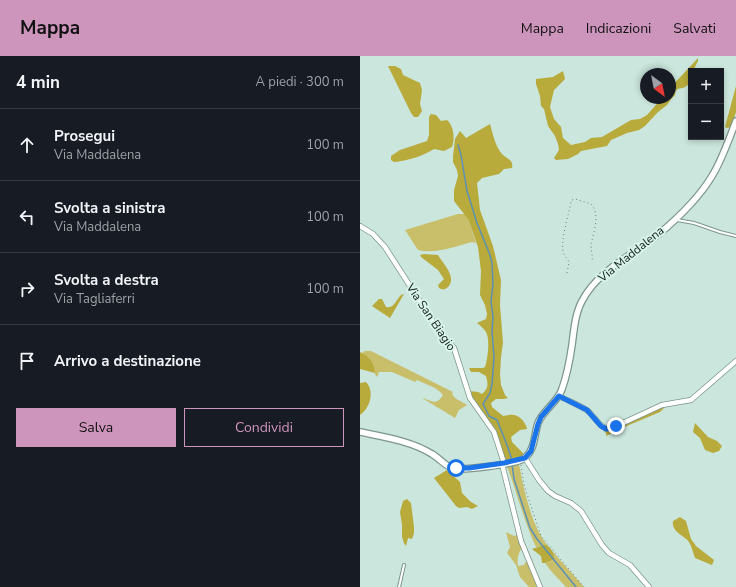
<!DOCTYPE html>
<html lang="it">
<meta charset="utf-8">
<style>
:root{--surface:#171b24;--page:#242831;--text:#f1f3f6;--muted:#9ea1a6;--line:#363941;--accent:#cd94bc}
body{margin:0;font-family:"Nunito Sans",sans-serif;background:var(--page);color:var(--text)}
.controls{position:absolute;right:12px;top:12px;display:grid;overflow:hidden;border-radius:0px;box-shadow:0 2px 6px #0003}
.controls button{width:36px;height:36px;display:grid;place-items:center;padding:0;border:0;border-bottom:1px solid var(--line);background:var(--surface);color:var(--text);font:20px sans-serif}
.compass{position:absolute;left:280px;top:12px;width:36px;height:36px;border-radius:50%;background:var(--surface);box-shadow:0 2px 6px #0003;rotate:148deg}
.stop{position:absolute;width:12px;height:12px;margin:-9px;border:3px solid #1a73e8;border-radius:50%;background:#fff}
.stop.end{background:#1a73e8;border-color:#fff;box-shadow:0 1px 4px #0008}
.list{margin:0;padding:0;list-style:none}
h2{display:flex;justify-content:space-between;align-items:center;height:52px;margin:0;padding:0 16px;font-size:17px}
h2 small{font-size:13px;font-weight:400;color:var(--muted)}
.list li{display:grid;grid-template-columns:26px 1fr auto;gap:12px;align-items:center;box-sizing:border-box;height:72px;padding:0 16px;border-top:1px solid var(--line)}
.list b{display:block;font-size:15px;white-space:nowrap}
.list p{margin:0;font-size:13px;white-space:nowrap;color:var(--muted)}
.list em{font-size:13px;font-style:normal;color:var(--muted)}
.actions{display:flex;gap:8px;padding:12px 16px}
.actions a{flex:1;padding:9px 0;border:1px solid var(--accent);border-radius:0px;text-align:center;font-size:14px;color:var(--accent)}
.actions .main{background:var(--accent);color:#111}
.icon{flex:none;width:22px;height:22px;fill:none;stroke:currentColor;stroke-width:2;stroke-linecap:round;stroke-linejoin:round}
.map{position:relative;flex:none;width:376px;height:531px;overflow:hidden}
header{display:flex;align-items:center;gap:24px;box-sizing:border-box;height:56px;padding:0 20px;background:var(--accent);color:#111}
header strong{font-size:19px}
nav{display:flex;gap:22px;margin-inline-start:auto;font-size:14px}
main{display:flex}
aside{flex:1;background:var(--surface)}
.map>svg:first-child{display:block}
.green{fill:#c9be6a}
.forest{fill:#b8aa3b}
.lines{fill:none;stroke-linecap:round;stroke-linejoin:round}
.stream{stroke:#5c91b4;stroke-width:1.5}
.service-casing{stroke:#7c968c;stroke-width:4}
.minor-casing{stroke:#7c968c;stroke-width:6}
.tertiary-casing{stroke:#7c968c;stroke-width:8}
.path{stroke:#6e807a;stroke-width:1;stroke-dasharray:1 3;stroke-linecap:butt}
.service{stroke:#fff;stroke-width:2}
.minor{stroke:#fff;stroke-width:4.5}
.tertiary{stroke:#fff;stroke-width:5.5}
.route{stroke:#1a73e8;stroke-width:5}
.labels{text-anchor:middle;stroke-width:4;stroke-linejoin:round;paint-order:stroke}
.street-label{font-size:12px;fill:#121c19;stroke:#d8f4ea}
</style>
<header>
<strong>Mappa</strong>
<nav><a>Mappa</a><a>Indicazioni</a><a>Salvati</a></nav>
</header>
<main>
<aside>
<h2>4 min<small>A piedi · 300 m</small></h2>
<ul class="list">
<li><svg class="icon" aria-label="ahead" viewBox="0 0 24 24"><path d="M12 20V5M6 11l6-6 6 6"/></svg><div><b>Prosegui</b><p>Via Maddalena</p></div><em>100 m</em></li>
<li><svg class="icon" aria-label="left" viewBox="0 0 24 24"><path d="M17 20v-9H6M10 6l-5 5 5 5"/></svg><div><b>Svolta a sinistra</b><p>Via Maddalena</p></div><em>100 m</em></li>
<li><svg class="icon" aria-label="right" viewBox="0 0 24 24"><path d="M7 20v-9h11M14 6l5 5-5 5"/></svg><div><b>Svolta a destra</b><p>Via Tagliaferri</p></div><em>100 m</em></li>
<li><svg class="icon" aria-label="arrive" viewBox="0 0 24 24"><path d="M6 21V4h12l-3 4 3 4H6"/></svg><div><b>Arrivo a destinazione</b></div></li>
</ul>
<div class="actions"><a class="main">Salva</a><a>Condividi</a></div>
</aside>
<div class="map">
<svg width="376" height="531" viewBox="0 0 376 531">
<rect width="100%" height="100%" fill="#cbe6dc"/>
<path class="green" d="M98,158H105L108,163L116,187L112,186C94,191 76,198 58,194L45,174Z
M5,295H11L93,336L92,338L95,342L107,349L99,354L95,362L62,342C73,345 76,350 83,339C77,331 65,328 57,324L55,326L32,316H19L17,321C10,311 16,304 2,297Z
M158,407C161,413 161,421 163,428C168,449 174,472 187,489L176,491C164,465 157,437 147,410Z
M146,476L154,480L157,479L162,492C158,497 157,503 158,510L164,509L167,504L179,531H169L160,521L156,509L147,497L150,491Z
M193,496L224,531H206C199,523 191,516 185,507L193,504L194,500Z"/>
<path class="forest" d="M338,2V5L333,15H331V26C329,28 327,30 323,32C318,33 316,32 315,39L312,42L307,49L298,56L285,70L279,74L267,77L251,84L247,90L221,95L218,98L208,103L196,104L194,102L199,94L198,88L195,80L188,70L184,53L181,50L180,40L176,28V23L193,21L203,15L205,23L194,34L190,51L194,63L201,71L203,82L211,89L225,86L231,82L242,81L271,64L280,63L287,59L302,42H310V32Z
M28,10H35L41,13L43,19L60,27L62,34L60,48L62,55L58,61H54L51,57Z
M376,30V56L371,71L367,72L365,71Z
M71,58L76,59L81,65L87,64C94,70 95,83 92,91L84,95L74,93C63,100 47,105 34,106L31,104V100L40,94L67,85L69,79V61Z
M130,68C133,78 135,90 142,98C146,103 154,103 152,112L144,113L139,118L122,122L117,127L120,154L133,190L141,224L140,249L143,287L141,301L140,319L141,329L145,339L148,342L144,343H136L131,347L132,351L143,360C145,360 147,359 149,359C158,357 166,366 167,373L160,374L151,381L152,386L163,397V400L155,403L148,404H144L137,382L108,335L118,336L122,338C129,333 128,327 126,320L119,316H111L109,312H123L125,311C128,303 130,283 126,276C124,273 120,269 117,267L126,263L127,258L125,249L120,239L121,215L118,191L108,163L94,145V134L98,120L97,114L93,106V100L95,83L100,75L106,82Z
M64,198L78,199C84,209 97,221 88,231C85,234 82,234 79,232L78,229L84,223L78,214L61,201L60,199Z
M44,238L30,262L12,250L19,243H22L26,251C34,253 36,244 41,239Z
M0,296C10,300 14,307 15,317L0,313Z
M6,326C15,335 10,352 0,359V327Z
M307,349L300,356L269,369L246,380V377L244,375L253,374Z
M335,367L348,381L357,385L362,390L359,395L353,397L345,394L340,382L333,376Z
M87,414L100,426L102,437L111,446L118,450L112,453L107,451L99,452L96,450L74,422Z
M47,443L51,447L54,471V477L52,483L48,482L46,490L44,487L42,481V469L40,456L43,445Z
M320,461L326,465L331,483L336,490L354,504L352,509L335,502C333,497 332,491 329,486C325,480 311,476 313,465Z
M184,489H187C192,494 196,498 193,504L185,507H182L181,500L172,493Z"/>
<g class="lines">
<path class="stream" d="M98,89L101,99L107,135L117,167L130,199L132,207L133,228L131,246L133,261L132,275L134,301L132,328L130,337L123,348L129,360L137,364L147,389L151,401L154,423L170,472L177,483L216,531"/>
<g class="service-casing">
<path id="service" d="M317,164L334,167L360,176L376,180
M39,531L44,509"/>
</g>
<g class="minor-casing">
<path id="minor" d="M0,170L13,178L25,191L77,272L94,292L110,342L134,376L144,407
M199,340C208,345 220,349 228,355C235,361 240,373 250,373L302,349L331,344L376,305
M165,402L179,424L188,435L195,440L211,447L221,455L242,489L249,497L270,509L289,531
M142,408L161,485L180,531"/>
</g>
<g class="tertiary-casing">
<path id="tertiary" d="M0,376C24,381 51,385 72,398C79,402 84,409 92,412C102,415 154,408 163,403C175,396 174,379 178,367C183,354 198,346 202,333C207,319 210,303 212,289C214,274 215,258 222,245C238,214 273,199 299,178C318,162 339,142 352,120C362,104 369,83 376,65"/>
</g>
<path class="path" d="M207,217L209,206C208,203 205,201 204,198C199,188 209,158 211,146L212,144L215,143L231,148C241,159 233,177 231,189C231,195 233,200 232,205
M161,409L164,429L181,480L224,531"/>
<use href="#service" class="service"/>
<use href="#minor" class="minor"/>
<use href="#tertiary" class="tertiary"/>
</g>
<g class="lines">
<path class="route" d="M96,412H109L144,407L165,402L171,395L178,368L181,361L199,340L227,354L241,370L246,373L256,370"/>
</g>
<g class="labels">
<g class="street-label">
<text transform="translate(271 198) rotate(-39)" y="4">Via Maddalena</text>
<text transform="translate(71 261) rotate(56)" y="4">Via San Biagio</text>
</g>
</g>
</svg>
<div class="controls">
<button>+</button>
<button>−</button>
</div>
<svg class="compass" viewBox="-18 -18 36 36"><path d="M0-13l5 13h-10z" fill="#e53935"/><path d="M0 13l5-13h-10z" fill="#9ea1a6"/></svg>
<div class="stop" style="left:96px;top:412px"></div>
<div class="stop end" style="left:256px;top:370px"></div>
</div>
</main>
